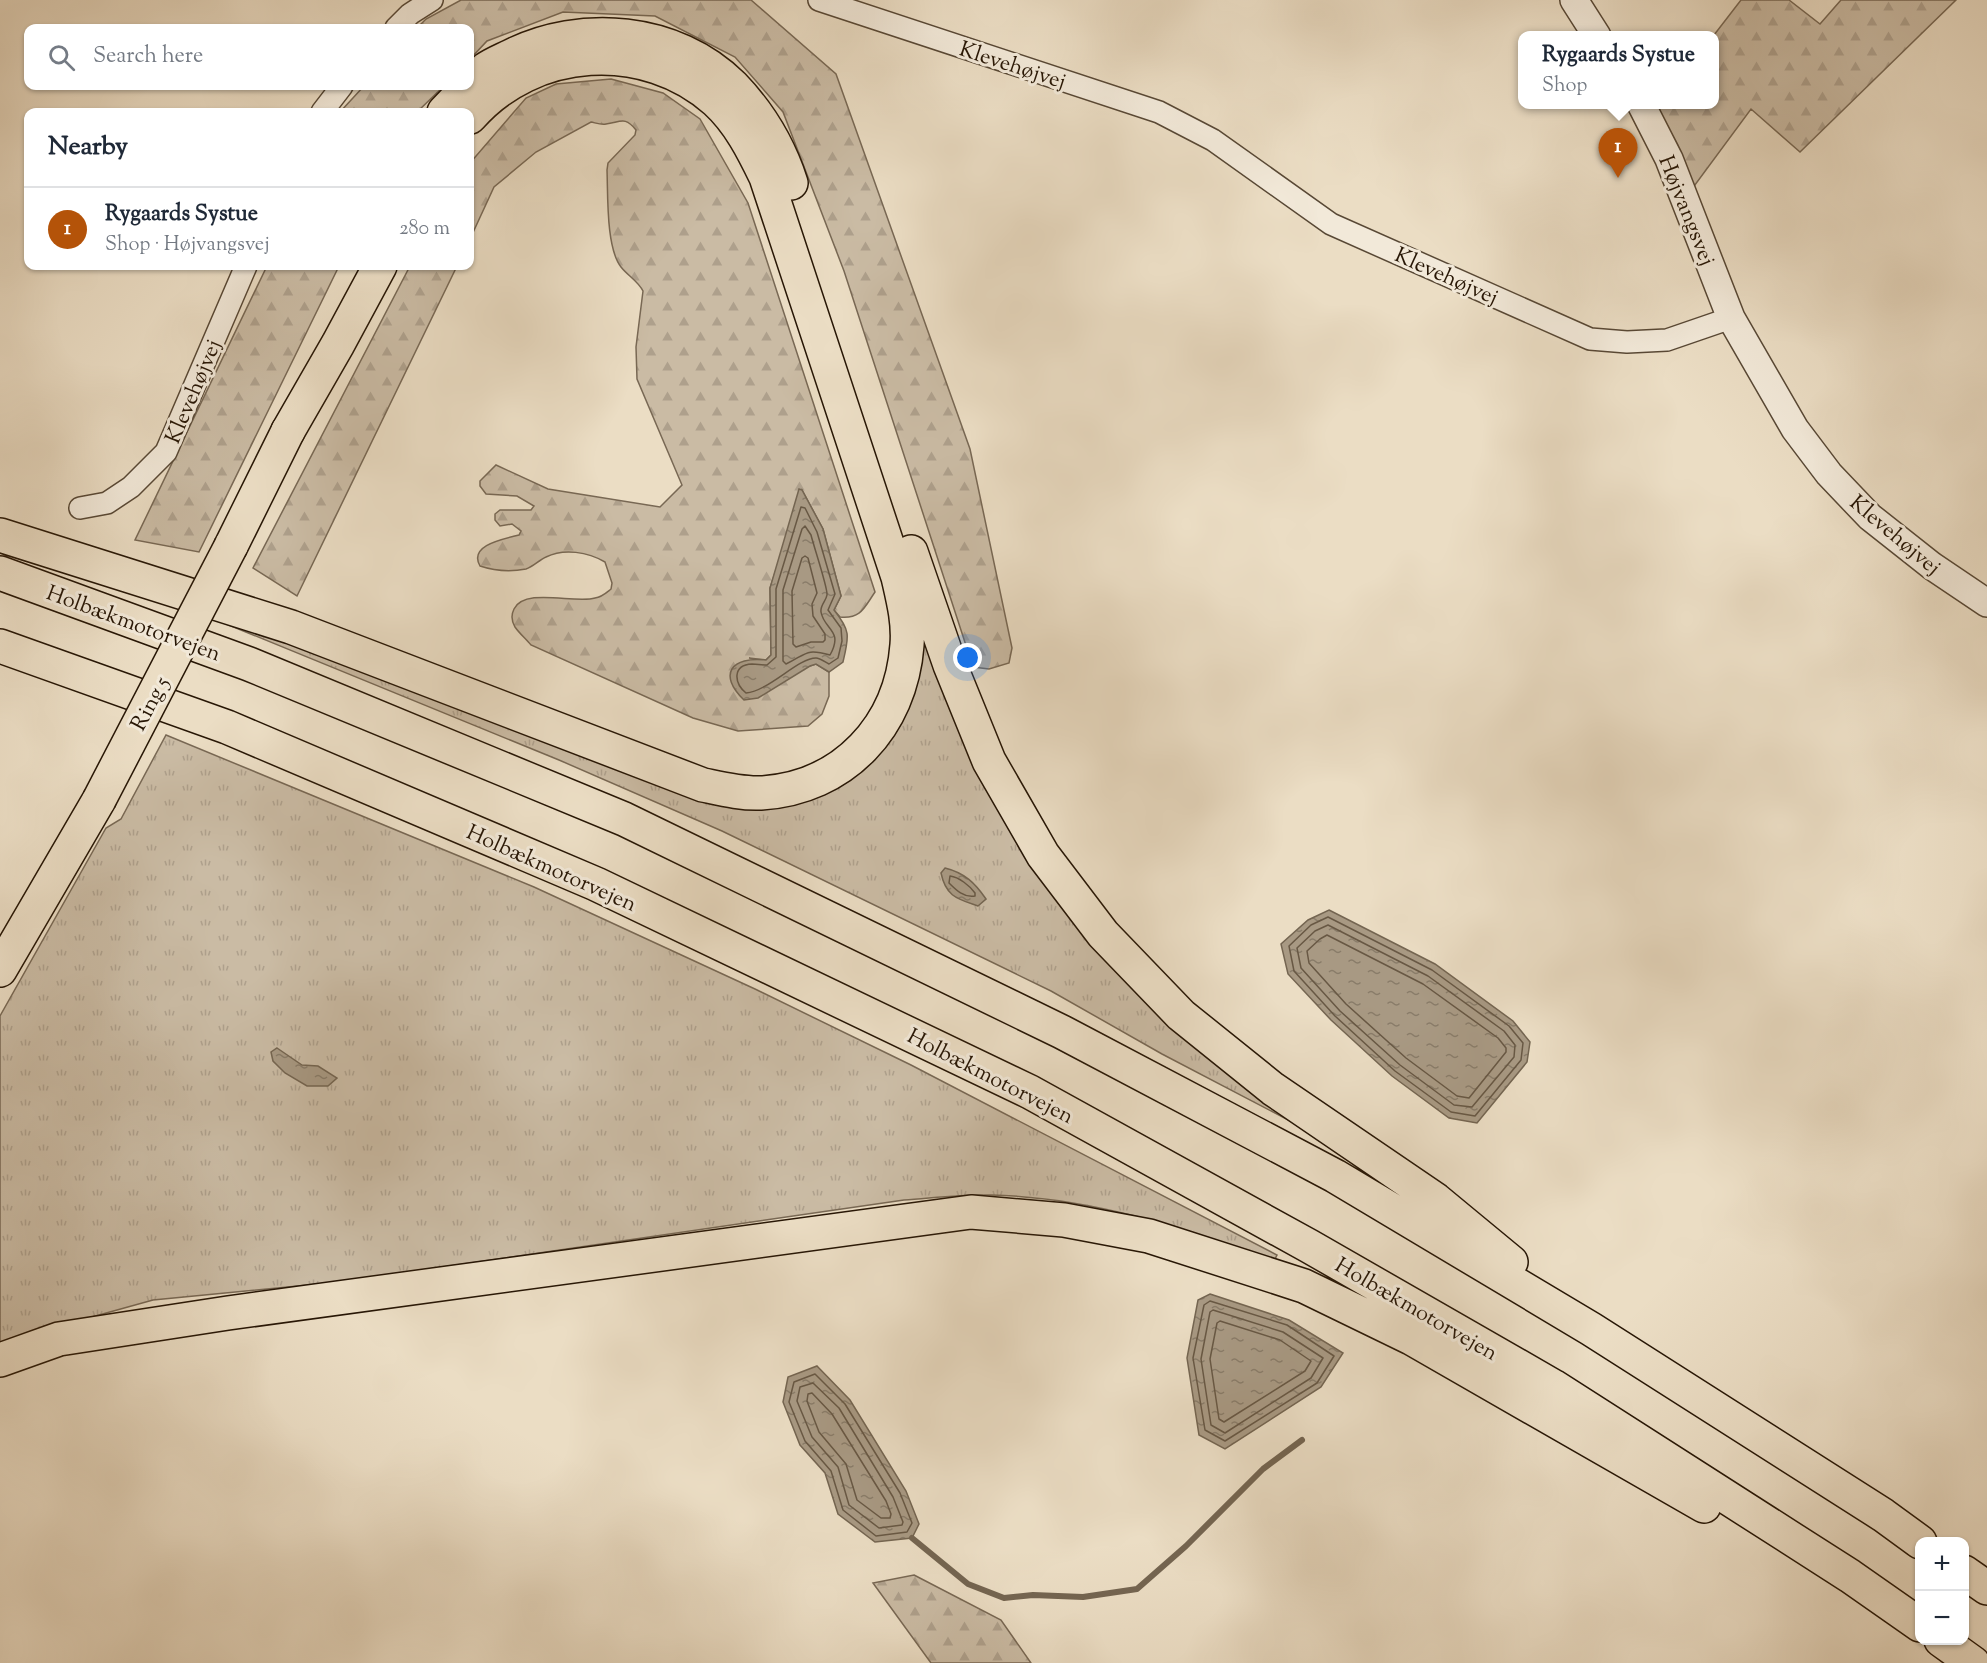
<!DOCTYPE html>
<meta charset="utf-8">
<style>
:root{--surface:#fff;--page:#f2f2f3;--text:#1f2937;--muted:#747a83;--line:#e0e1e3;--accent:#b45309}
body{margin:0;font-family:"Sorts Mill Goudy",serif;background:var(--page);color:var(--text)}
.controls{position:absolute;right:18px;bottom:18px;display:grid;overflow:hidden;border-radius:12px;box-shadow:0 2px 4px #0004}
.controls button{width:54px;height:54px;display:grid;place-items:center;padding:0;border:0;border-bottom:2px solid var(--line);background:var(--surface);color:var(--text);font:30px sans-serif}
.you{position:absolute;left:968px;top:658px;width:21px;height:21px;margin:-15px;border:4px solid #fff;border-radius:50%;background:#1a73e8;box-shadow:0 0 0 9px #1a73e833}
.badge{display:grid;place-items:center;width:39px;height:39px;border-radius:50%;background:var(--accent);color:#fff;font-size:20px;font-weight:700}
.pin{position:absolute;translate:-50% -50px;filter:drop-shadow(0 2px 3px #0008)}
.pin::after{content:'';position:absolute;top:32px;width:21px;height:18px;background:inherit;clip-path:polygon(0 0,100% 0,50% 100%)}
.popup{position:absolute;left:1518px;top:31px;width:201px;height:78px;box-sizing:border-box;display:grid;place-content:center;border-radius:12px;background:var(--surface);filter:drop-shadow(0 2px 4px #0005);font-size:20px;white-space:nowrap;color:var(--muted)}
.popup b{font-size:22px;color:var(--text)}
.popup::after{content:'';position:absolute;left:50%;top:100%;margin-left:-12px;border:12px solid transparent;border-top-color:var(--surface)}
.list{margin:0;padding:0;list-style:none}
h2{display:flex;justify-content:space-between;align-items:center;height:78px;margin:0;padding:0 24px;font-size:26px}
h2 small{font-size:20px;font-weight:400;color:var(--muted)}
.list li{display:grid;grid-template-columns:39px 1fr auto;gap:18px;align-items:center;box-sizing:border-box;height:84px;padding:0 24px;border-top:2px solid var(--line)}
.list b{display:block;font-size:22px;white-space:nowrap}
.list p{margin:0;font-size:20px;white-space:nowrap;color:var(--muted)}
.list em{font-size:20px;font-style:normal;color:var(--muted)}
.icon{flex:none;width:33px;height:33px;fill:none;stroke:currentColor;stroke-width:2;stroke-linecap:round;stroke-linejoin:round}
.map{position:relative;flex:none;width:1987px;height:1663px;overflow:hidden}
.search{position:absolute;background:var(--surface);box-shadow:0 2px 4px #0004;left:24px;top:24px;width:450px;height:66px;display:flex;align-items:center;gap:15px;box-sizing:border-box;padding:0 21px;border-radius:12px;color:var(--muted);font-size:22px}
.panel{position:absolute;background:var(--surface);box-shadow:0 2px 4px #0004;left:24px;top:108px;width:450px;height:162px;border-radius:12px}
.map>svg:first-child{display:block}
.grass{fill:url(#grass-tufts);stroke:#786854;stroke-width:1.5}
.forest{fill:url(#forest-firs);stroke:#786854;stroke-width:1.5}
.water{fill:url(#water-ripples);stroke:#746551;stroke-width:1.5}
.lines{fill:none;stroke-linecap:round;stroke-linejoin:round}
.shore{stroke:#685844;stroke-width:1.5}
.stream{stroke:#746551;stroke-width:6}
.minor-casing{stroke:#584835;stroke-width:24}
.tertiary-casing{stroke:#584835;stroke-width:30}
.trunk-casing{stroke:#271605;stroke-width:36}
.motorway-casing{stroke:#271605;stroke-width:36}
.minor{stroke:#f2e9d9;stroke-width:21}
.tertiary{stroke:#f2e9d9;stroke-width:27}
.trunk{stroke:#ebddc4;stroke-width:33}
.motorway{stroke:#ebddc4;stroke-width:33}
.trunk-bridge-casing{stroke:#271605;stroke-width:36;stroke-linecap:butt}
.trunk-bridge{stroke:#ebddc4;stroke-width:33}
.labels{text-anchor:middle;stroke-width:6;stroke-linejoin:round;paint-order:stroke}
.street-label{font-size:22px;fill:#271605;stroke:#f2e9d9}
</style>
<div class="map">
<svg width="1987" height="1663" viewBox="0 0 1987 1663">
<defs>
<pattern id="grass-tufts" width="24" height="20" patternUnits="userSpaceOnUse" patternTransform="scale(1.5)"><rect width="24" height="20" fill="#cabba4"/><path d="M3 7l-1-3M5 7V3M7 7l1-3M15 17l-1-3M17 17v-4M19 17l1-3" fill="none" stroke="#aea08c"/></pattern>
<pattern id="forest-firs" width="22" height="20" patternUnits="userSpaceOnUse" patternTransform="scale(1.5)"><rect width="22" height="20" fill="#cabba4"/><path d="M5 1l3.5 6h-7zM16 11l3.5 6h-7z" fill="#aea08c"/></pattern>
<pattern id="water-ripples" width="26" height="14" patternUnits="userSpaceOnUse" patternTransform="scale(1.5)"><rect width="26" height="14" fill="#a89983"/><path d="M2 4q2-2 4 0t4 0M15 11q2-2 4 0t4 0" fill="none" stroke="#897c69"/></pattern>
</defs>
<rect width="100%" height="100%" fill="#ebddc4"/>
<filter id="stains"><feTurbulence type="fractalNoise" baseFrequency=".00333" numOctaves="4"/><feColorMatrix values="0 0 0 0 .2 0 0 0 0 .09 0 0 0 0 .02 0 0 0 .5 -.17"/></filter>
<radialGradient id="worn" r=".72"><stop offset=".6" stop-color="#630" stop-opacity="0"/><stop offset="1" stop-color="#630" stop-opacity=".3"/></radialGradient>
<path class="grass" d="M918,602L1044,874L1315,1134L1162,1054L1051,991L722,831L559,760L219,621L222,615L659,782L852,776Z
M166,735L534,887L755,989L911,1065L1277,1255L1274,1261C1184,1227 1088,1197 991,1195C962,1194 933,1198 904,1200L339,1282L153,1300L45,1330L0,1346V1016L106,828L121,819Z"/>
<path class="forest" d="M461,0H751L836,74L970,449L1012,648L1009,663L989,669L973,667L844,271L783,112L735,57L655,16L563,12L487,41L470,59V28H417L426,19Z
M1741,0H1789L1820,24L1841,0H1956L1800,152L1751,109L1689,193L1655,112L1661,105L1714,104V35Z
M611,79L663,93L700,119L748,203L875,592C864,608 861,619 840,617L834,610L841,596L823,529L802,490L770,588L771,655L766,660L749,658L810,666L816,664L829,672V696L822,714L808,726L738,731L693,718L531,645C526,639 519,633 515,627C512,622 511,615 514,609C525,587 575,604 595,598C602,597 606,593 611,589L612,583L605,562C588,552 564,548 546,557C539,560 533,567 526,569C510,572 495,571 480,566C468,545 504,539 519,535L521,531L512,524L500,526L495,520V514L500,510H531L534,506L517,496L486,494L480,486V481L496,465L548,489L660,507L682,485L637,379L636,347L643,291C638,281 628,276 621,267C606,248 608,195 607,170L608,163L635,135L636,130C625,116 621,122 606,124C601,125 596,123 591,122L536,152L494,187L470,239V163L526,98L556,84Z
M364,86H444L417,112H340Z
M267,266H339L199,552L135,540Z
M410,266H457L297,596L253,568Z
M914,1575L1001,1620L1031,1663H931L873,1583Z"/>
<path class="water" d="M799,489L802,490L823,529L841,596L834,610C851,631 849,636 843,662L829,672L816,664L810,666L758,698L744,700C717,674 732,656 766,660L771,655L770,588Z
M945,868C965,873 975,883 986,899L978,906C958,899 946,897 941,873Z
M1329,910L1435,964L1513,1021L1530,1042L1527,1062L1477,1123L1449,1118L1392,1076L1331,1020L1288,974L1281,944L1308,920Z
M277,1048L302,1065L318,1066L337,1078L328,1086H307L285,1073L273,1061L271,1052Z
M1210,1294L1289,1320L1343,1353L1321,1387L1225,1449L1199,1435L1187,1358L1198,1300Z
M817,1366L850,1400L906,1491L919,1524L912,1538L875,1542L838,1514L825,1473L800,1445L783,1402L788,1377Z"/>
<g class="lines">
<path class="shore" d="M801,507L805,508L817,532L835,594L828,610L841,628L842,641L838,658L829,664C825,662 820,658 816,658C798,658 769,691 746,693C734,683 732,665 752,664C756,664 762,665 767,665L776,657V589Z
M805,526L811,535C813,544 828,588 827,595C826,601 820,605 821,612C824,630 844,630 830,655C805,648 807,654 786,664L783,661V590L802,529Z
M805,556L808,558L817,593L812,604L813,616L825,634V640L823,642H811L796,647L793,644L792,591L802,558Z
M950,876C959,877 970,886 975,893V896C964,898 956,890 949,883Z
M1328,917L1432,970L1509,1026L1523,1043L1521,1060L1475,1116L1451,1112L1395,1071L1335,1016L1294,971L1289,946L1311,925Z
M1328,925L1428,976L1504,1031L1515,1045L1514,1057L1472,1107L1454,1105L1400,1065L1340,1011L1301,968L1297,948L1315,931Z
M1327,935L1423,984L1498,1038L1506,1048V1052L1469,1098L1457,1096L1406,1058L1346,1004L1309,963L1307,951L1320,939Z
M1210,1301L1287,1325L1334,1356L1317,1383L1225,1441L1205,1430L1193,1358L1204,1305Z
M1213,1310L1283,1332L1323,1358L1311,1378L1225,1433L1211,1425L1201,1359L1210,1312Z
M1220,1321L1280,1340L1311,1361L1305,1371L1224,1422L1219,1419L1210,1359L1217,1323Z
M815,1374L845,1404L900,1493L912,1523L907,1532L876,1536L843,1510L831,1471L805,1441L789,1402L794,1382Z
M813,1383L839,1408L893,1497L903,1522L902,1525L879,1528L849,1505L838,1467L812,1437L797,1401L800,1387Z
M812,1393L832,1414L886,1501L891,1514L890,1518H881L857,1500L846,1464L819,1432L807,1401L808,1394Z"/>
<path class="stream" d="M912,1538L968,1584L1004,1598L1033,1595L1083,1597L1137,1589L1186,1546L1263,1469L1302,1440"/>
<g class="minor-casing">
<path id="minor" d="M819,0L1159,112L1213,140L1331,224L1590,339L1627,342L1667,340L1731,318
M396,28L410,14L432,0
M322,112L342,86
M80,508L107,503L131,487L166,452L246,266"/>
</g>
<g class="tertiary-casing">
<path id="tertiary" d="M1574,0L1597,36
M1641,104L1669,159L1731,318L1795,429L1829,474L1870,517L1932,566L1987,603"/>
</g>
<g class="trunk-casing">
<path id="trunk" d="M231,546L288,431
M0,970L99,800"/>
</g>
<g class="motorway-casing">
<path id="motorway" d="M470,85C475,80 480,74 486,69C493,64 503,60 511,56C581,21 675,28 733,86C760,114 779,146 791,183
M444,112L469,86
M288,431L338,344L380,266
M0,535L291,627L703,785C722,789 742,794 761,793C844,788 901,726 907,645C909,622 903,599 898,577L766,177C753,150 739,122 716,101C645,38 533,45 470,117
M911,552L950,665L989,761L1043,855L1103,934L1181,1015L1273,1089L1436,1200L1511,1262
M0,573L249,664L624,819L1062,1032L1335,1176L1591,1329L1883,1515L1920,1542
M0,646L227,727L596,884L1030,1092L1309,1246L1553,1386L1850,1576L1920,1625
M0,1360L59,1339L228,1313L971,1212L1064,1220L1149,1236L1304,1286L1411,1338L1704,1506
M1964,1572L1987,1588
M1941,1640L1973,1663"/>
</g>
<use href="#minor" class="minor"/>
<use href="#tertiary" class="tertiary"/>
<use href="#trunk" class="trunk"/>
<use href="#motorway" class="motorway"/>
<g class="trunk-bridge-casing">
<path id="trunk-bridge" d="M99,800L231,546"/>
</g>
<use href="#trunk-bridge" class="trunk-bridge"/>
</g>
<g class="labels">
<g class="street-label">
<text transform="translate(1013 64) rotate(18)" y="8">Klevehøjvej</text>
<text transform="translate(1688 210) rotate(68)" y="8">Højvangsvej</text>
<text transform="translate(1447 275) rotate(24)" y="8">Klevehøjvej</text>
<text transform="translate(192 391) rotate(-67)" y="8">Klevehøjvej</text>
<text transform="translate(1896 534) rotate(40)" y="8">Klevehøjvej</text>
<text transform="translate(134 622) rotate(20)" y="8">Holbækmotorvejen</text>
<text transform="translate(149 703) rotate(-62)" y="8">Ring 5</text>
<text transform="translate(552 867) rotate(24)" y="8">Holbækmotorvejen</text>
<text transform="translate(991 1075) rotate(27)" y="8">Holbækmotorvejen</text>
<text transform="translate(1417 1308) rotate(30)" y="8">Holbækmotorvejen</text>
</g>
</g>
<rect width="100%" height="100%" filter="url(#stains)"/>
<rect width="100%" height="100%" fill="url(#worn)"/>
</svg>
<div class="controls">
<button>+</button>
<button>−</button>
</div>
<div class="you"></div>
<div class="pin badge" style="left:1618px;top:178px">1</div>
<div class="popup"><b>Rygaards Systue</b>Shop</div>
<div class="search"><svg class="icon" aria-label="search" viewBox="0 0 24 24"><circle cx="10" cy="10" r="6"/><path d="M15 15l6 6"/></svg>Search here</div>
<section class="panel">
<h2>Nearby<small></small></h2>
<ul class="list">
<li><span class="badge">1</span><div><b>Rygaards Systue</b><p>Shop · Højvangsvej</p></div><em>280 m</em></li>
</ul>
</section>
</div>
